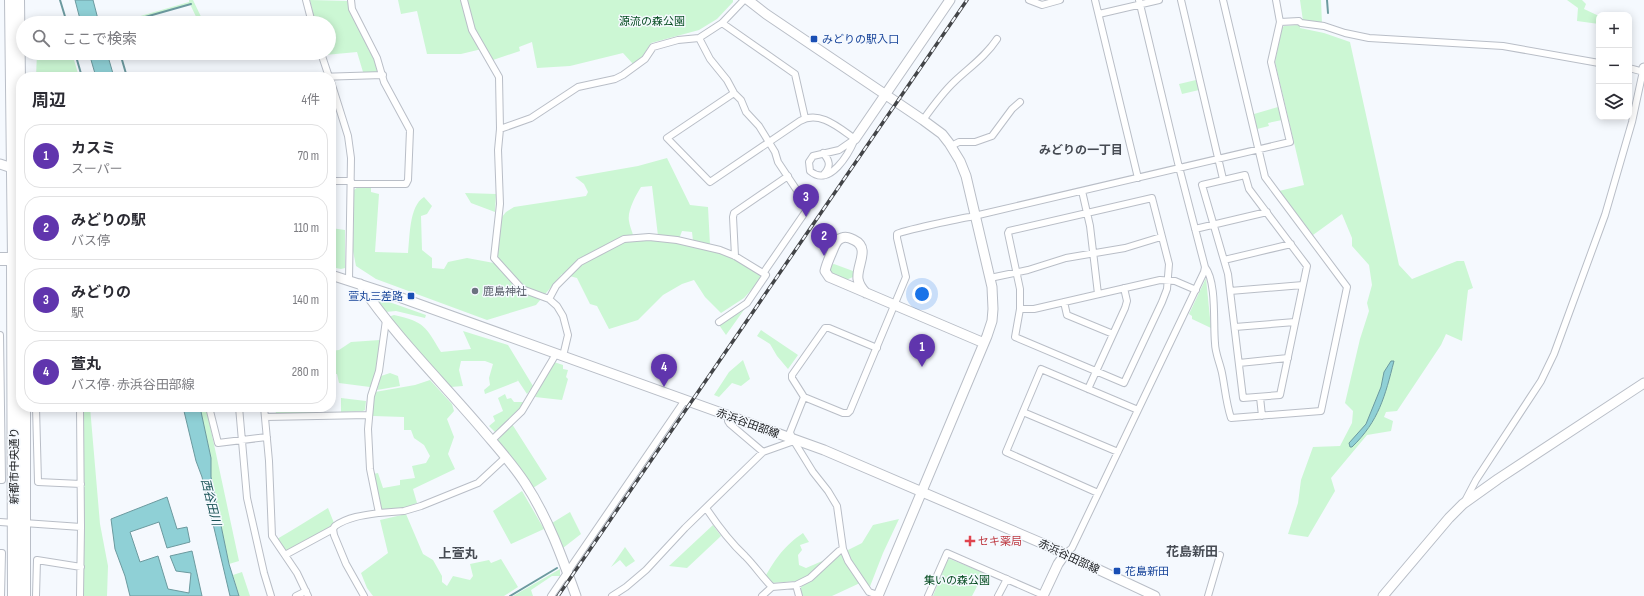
<!DOCTYPE html>
<html lang="ja">
<meta charset="utf-8">
<style>
:root{--surface:#fff;--page:#f2f2f3;--text:#2b2b33;--muted:#7c7c81;--line:#e1e1e2;--accent:#6035ad}
body{margin:0;font-family:"Sofia Sans Condensed","Noto Sans JP",sans-serif;background:var(--page);color:var(--text)}
.controls{position:absolute;right:12px;top:12px;display:grid;overflow:hidden;border-radius:8px;box-shadow:0 2px 10px #0003}
.controls button{width:36px;height:36px;display:grid;place-items:center;padding:0;border:0;border-bottom:1px solid var(--line);background:var(--surface);color:var(--text);font:20px sans-serif}
.you{position:absolute;left:922px;top:294px;width:14px;height:14px;margin:-10px;border:3px solid #fff;border-radius:50%;background:#1a73e8;box-shadow:0 0 0 6px #1a73e833}
.badge{display:grid;place-items:center;width:26px;height:26px;border-radius:50%;background:var(--accent);color:#fff;font-size:13px;font-weight:700}
.pin{position:absolute;translate:-50% -33px;filter:drop-shadow(0 1px 2px #0008)}
.pin::after{content:'';position:absolute;top:21px;width:14px;height:12px;background:inherit;clip-path:polygon(0 0,100% 0,50% 100%)}
.list{margin:0;padding:0;list-style:none}
h2{display:flex;justify-content:space-between;align-items:center;height:52px;margin:0;padding:0 16px;font-size:17px}
h2 small{font-size:13px;font-weight:400;color:var(--muted)}
.list li{display:grid;grid-template-columns:26px 1fr auto;gap:12px;align-items:center;box-sizing:border-box;height:64px;margin:0 8px 8px;padding:0 8px;border:1px solid var(--line);border-radius:16px}
.list b{display:block;font-size:15px;white-space:nowrap}
.list p{margin:0;font-size:13px;white-space:nowrap;color:var(--muted)}
.list em{font-size:13px;font-style:normal;color:var(--muted)}
.icon{flex:none;width:22px;height:22px;fill:none;stroke:currentColor;stroke-width:2;stroke-linecap:round;stroke-linejoin:round}
.map{position:relative;flex:none;width:1644px;height:596px;overflow:hidden}
.search{position:absolute;background:var(--surface);box-shadow:0 2px 10px #0003;left:16px;top:16px;width:320px;height:44px;display:flex;align-items:center;gap:10px;box-sizing:border-box;padding:0 14px;border-radius:22px;color:var(--muted);font-size:15px}
.panel{position:absolute;background:var(--surface);box-shadow:0 2px 10px #0003;left:16px;top:72px;width:320px;height:340px;border-radius:16px}
.map>svg:first-child{display:block}
.green{fill:#ccf7d4}
.water{fill:#8fd0d6;stroke:#6c9a9f}
.lines{fill:none;stroke-linecap:round;stroke-linejoin:round}
.stream{stroke:#6c9a9f;stroke-width:2}
.street-casing{stroke:#b9bec7;stroke-width:8}
.secondary-casing{stroke:#b9bec7;stroke-width:11}
.primary-casing{stroke:#b9bec7;stroke-width:12}
.highway-casing{stroke:#b9bec7;stroke-width:14}
.street{stroke:#fff;stroke-width:6}
.secondary{stroke:#fff;stroke-width:9}
.primary{stroke:#fff;stroke-width:10}
.highway{stroke:#fff;stroke-width:12}
.rail-casing{stroke:#434548;stroke-width:3.5}
.rail{stroke:#f5f9fe;stroke-width:2;stroke-dasharray:6;stroke-linecap:butt}
.transit-dot{fill:#1a4fb4;stroke:#f5f9fe;stroke-width:1.5}
.worship-dot{fill:#6b7280;stroke:#f5f9fe;stroke-width:1.5}
.health-dot{fill:#e0444e;stroke:#f5f9fe;stroke-width:1.5}
.labels{text-anchor:middle;stroke-width:3;stroke-linejoin:round;paint-order:stroke}
.park-label{font-size:11px;fill:#094f24;stroke:#f5f9fe}
.transit-label{font-size:11px;fill:#164399;stroke:#f5f9fe;text-anchor:start}
.worship-label{font-size:11px;fill:#5b616d;stroke:#f5f9fe;text-anchor:start}
.street-label{font-size:11px;fill:#1b1d20;stroke:#f5f9fe}
.health-label{font-size:11px;fill:#be3a42;stroke:#f5f9fe;text-anchor:start}
.neighbourhood-label{font-size:12px;font-weight:bold;fill:#464b53;stroke:#f5f9fe}
.water-label{font-size:12px;font-style:italic;fill:#195256;stroke:#f5f9fe}
.quarter-label{font-size:13px;font-weight:bold;fill:#464b53;stroke:#f5f9fe}
</style>
<div class="map">
<svg width="1644" height="596" viewBox="0 0 1644 596">
<rect width="100%" height="100%" fill="#f5f9fe"/>
<path class="green" d="M189,0H193L204,23H199L190,4L122,23H116L189,2Z
M310,0L348,1L351,13L361,30L369,51L374,57L380,69L377,72H363L357,52L325,55L324,53H329V23H315Z
M398,0H733V2L717,19L699,30L651,43L642,57L633,64L623,53L570,66L537,68L532,42L519,47L520,51L493,60L486,48L461,54H427L417,11L401,14Z
M1300,0H1321L1322,24L1303,21Z
M1567,0H1582L1586,4L1584,9L1599,16V24L1577,21L1578,8Z
M1298,25L1300,26V28L1324,33L1350,42L1399,265L1412,279L1457,261H1464L1473,288L1468,290L1462,341L1446,334L1441,345L1397,411L1386,412L1384,417L1393,421L1391,431L1367,435L1331,478L1335,491L1308,537L1288,534L1298,503L1301,480L1313,447L1340,446L1352,423L1353,411L1345,403L1360,339L1369,311L1367,303L1372,285L1369,265L1352,246V238L1342,214L1313,235L1279,191L1304,185L1275,62L1282,28L1284,26Z
M37,53H72L79,77H36Z
M1196,80L1199,90L1182,94L1179,84Z
M1278,107L1282,120L1268,123L1269,126L1257,129L1254,114Z
M667,158L690,205L708,207L710,245L693,241L692,232L682,231L679,239L658,236L652,186L641,187C636,195 627,211 629,221C630,228 633,232 634,240C665,239 708,245 736,259C744,263 752,269 760,273L761,279L744,298L721,313L705,297L694,280L682,284L663,295L638,320L609,329L597,306L590,304L577,278L562,274L536,305L487,320L376,279L356,266L353,251L354,190L358,187H371V192L379,194L375,252L408,253C410,237 409,206 424,197L432,206L427,214L421,216L422,250L432,258V268L444,269L448,262L467,258L494,263L502,217L506,212L514,207L586,196L588,192L584,184L575,177L638,166Z
M465,193L496,194L495,212L471,203Z
M331,228L345,230V268L341,269L331,267Z
M834,264L853,271V277L846,280L832,274L829,269L831,265Z
M1206,278L1211,328L1192,319V316L1189,314Z
M378,298L426,315L425,318L396,311L385,312L377,302Z
M746,307L726,335L719,325Z
M394,315C425,322 425,326 441,352L471,349L463,331L508,345L533,386L527,394L517,379L518,381L485,394L484,390L490,385L489,378L493,364L485,361H461L459,370L463,386L451,387L388,317Z
M761,330L798,355L788,369L777,356L770,344L757,336Z
M380,340L376,371L370,387L339,383L337,374H331V351L339,350L351,342Z
M743,360L750,379L741,386L732,383L719,397L714,395L729,372Z
M554,362L563,365V369L568,370L566,377L568,379L562,400L535,397Z
M390,373L398,376L400,386L377,390L381,376Z
M430,380L452,404L454,411L447,419L454,437L448,454L455,469L413,489L417,503L402,509L382,510L380,507L373,474L378,473L383,488L400,485V480L415,478L412,466L426,463L430,456L424,445L414,438L411,430H404V417L373,416V404L375,392L415,385Z
M505,394L507,399L511,398L514,402H525L515,414L496,433L489,426L495,421L493,416L503,411L498,398Z
M341,398L366,401L365,410L363,411L341,412Z
M84,407H90L100,524L108,566L107,596H84Z
M200,407H206L239,561L229,564L211,477V458Z
M275,407H315V413L276,414Z
M512,424L547,479L533,488L497,441Z
M522,491L544,529L511,544L493,511Z
M328,508L334,523L330,528L287,552L285,551L277,539C295,529 311,518 328,508Z
M570,512L581,534L563,548L552,523Z
M406,514L423,554L433,560L442,576V582L447,586L453,576L470,580L473,576L470,564L489,560L491,563L501,559L518,587L504,596H373L367,588L361,573L388,553L380,520Z
M899,519L883,553L869,589L848,559V550L862,543L873,525Z
M713,525L721,536L687,568L669,566Z
M803,533L809,542L800,545L802,550L798,555L799,565L806,568L827,559L809,575L797,581L772,583L765,577C776,558 784,546 803,533Z
M625,547L635,561L626,567L620,560L611,567Z
M841,553L860,583L832,596H801V587L820,573Z
M950,559L984,573L972,596H933L947,560Z
M560,569V576H552L531,590L533,596H513Z
M242,572L250,596H239L233,575Z"/>
<path class="water" d="M75,0H93L99,23H81Z
M89,53H107L114,77H96Z
M1391,361H1394C1385,396 1379,421 1352,447H1350L1349,443L1366,424L1381,387L1384,372Z
M183,407H200L211,458V477L229,564L239,596H230L202,477L196,461Z
M167,497L177,529L187,527L190,542L167,548L159,522L130,532L140,562L158,556L168,589L189,593L191,573L176,571L170,556L192,551L202,596H130L125,576L115,549L111,519Z"/>
<g class="lines">
<path class="stream" d="M60,0L67,23
M1327,0L1328,13
M124,23L191,4
M75,53L82,77
M120,53L127,77
M510,596L557,568"/>
<g class="street-casing">
<path id="street" d="M306,0L312,23
M464,0L472,30L499,77L500,129L498,150L500,204L494,258L522,289L549,299L557,306L563,316L568,335L563,356
M1029,0L1042,5L1060,0
M1095,0L1138,178
M1181,0L1223,179
M1276,0L1280,22
M1099,14L1159,0
M722,23L795,74L805,118
M699,38L710,59L727,80L734,93L741,100L746,112L759,126L775,152L778,162L808,207L806,211L764,272
M321,53L329,77
M1629,68L1644,72
M318,77L383,75
M331,82L348,136L351,158L349,280
M734,93L667,138L710,182L800,121C820,110 839,128 855,139
M923,120C933,106 943,92 955,81C970,67 986,56 997,39
M500,129L531,118L578,87L615,79L623,75L645,59L653,47L678,40L699,38L722,23L744,0
M855,139C849,153 830,188 810,171L809,162L813,156L839,150Z
M951,146L959,142H975L992,136L1012,109L1020,102
M823,153C830,161 831,166 824,174
M1245,175L1249,189L1307,266L1280,395L1243,398L1228,274L1202,185Z
M331,181H351
M351,184H406L408,180L410,130L384,82L377,58L352,9L351,0
M1082,191L1090,226L1098,294
M1152,198L1169,264L1167,289L1162,302L1124,383L1015,337L1020,309V289L1008,233L1009,231Z
M1195,229L1267,212
M735,256L733,217L734,213L788,176
M1224,260L1291,244
M1205,267C1217,282 1213,324 1215,343C1215,353 1220,363 1222,373C1225,388 1226,403 1231,418L1321,411L1347,287L1265,177L1223,0
M990,278L1028,270L1066,258L1125,248L1161,237
M1230,291L1303,285
M549,299L556,286L580,262L624,239L649,237L677,240L720,250L735,256L766,275L747,303L719,322
M1064,302L1067,315L1113,334
M1020,309H1034L1160,280L1175,281L1196,290
M386,320L379,371L371,396L368,429L370,469L379,513L404,511L421,506L478,483L506,457
M1235,327L1295,322
M0,335L2,480H0
M877,348L829,328H825L792,375V378L804,397L843,413H848L850,411L906,277L897,238V234C901,231 962,218 970,217L1290,142L1271,62L1280,22L1299,21L1301,23L1324,26L1345,33L1369,38L1503,46L1599,63
M1239,363L1288,358
M1088,389L1125,308L1127,301L1124,288
M804,397L790,432L792,438L813,472L828,491L837,506L843,549L848,561L869,592L878,595
M1260,397L1262,416
M36,407L38,482L81,484
M209,407L218,443L267,437
M239,407L247,498L264,573L271,596
M264,407L269,461L272,536L297,573L308,596
M1023,412L1118,452
M729,416L728,421L730,424L763,452
M265,417L369,415
M492,440L522,411L556,354
M1098,493L1006,452L1041,369L1138,410
M1465,501L1476,480L1541,381L1554,354L1605,215L1632,122L1643,71
M706,508C718,526 730,542 745,556C755,566 762,577 772,587
M0,522L14,523
M24,523L81,527
M333,529L334,535L346,564L364,596
M0,553H2L1,596
M1065,554L1072,548L1204,272L1205,267L1178,163L1139,0
M285,555L333,529L335,526C348,517 364,515 379,513
M796,585L799,596
M36,596L37,560L81,567
M80,596L81,527L80,407
M296,596L306,591
M551,596L685,400
M612,596L626,587L646,570L685,528L763,452L794,441
M762,596L772,587L796,585L810,578L839,551L843,549
M928,596L947,553L1043,595
M998,596L1007,579
M1208,596L1220,555"/>
</g>
<g class="secondary-casing">
<path id="secondary" d="M748,0L766,14L923,120L942,134L949,143L960,161L966,176L992,287L993,309L992,321L987,336L878,596
M1643,71L1644,68
M855,139L950,0
M0,164L21,171
M331,275L399,297L824,450L1046,545L1155,596
M360,284C395,336 440,380 481,428C496,446 512,463 525,483C548,518 562,557 576,596
M866,293C862,289 859,285 858,279C856,266 871,248 854,240C850,238 846,236 842,238C837,239 836,243 834,247C831,255 827,262 825,271L829,277L984,343
M1043,596L1058,564L1065,554
M1383,596L1449,518L1463,504L1498,479L1644,383"/>
</g>
<g class="primary-casing">
<path id="primary" d="M10,0L13,259
M19,0L21,163"/>
</g>
<g class="highway-casing">
<path id="highway" d="M0,259H20
M13,259L14,596
M24,596V407"/>
</g>
<use href="#street" class="street"/>
<use href="#secondary" class="secondary"/>
<use href="#primary" class="primary"/>
<use href="#highway" class="highway"/>
<g class="rail-casing">
<path id="rail" d="M558,596L967,0"/>
</g>
<use href="#rail" class="rail"/>
</g>
<g class="transit-dot">
<rect x="810" y="35" width="8" height="8" rx="2"/>
<rect x="407" y="292" width="8" height="8" rx="2"/>
<rect x="1113" y="567" width="8" height="8" rx="2"/>
</g>
<circle class="worship-dot" cx="475" cy="291" r="4"/>
<path class="health-dot" d="M968 535h4v4h4v4h-4v4h-4v-4h-4v-4h4z"/>
<g class="labels">
<g class="park-label">
<text x="652" y="25">源流の森公園</text>
<text x="957" y="584">集いの森公園</text>
</g>
<g class="transit-label">
<text x="822" y="43">みどりの駅入口</text>
<text x="403" y="300" text-anchor="end">萱丸三差路</text>
<text x="1125" y="575">花島新田</text>
</g>
<g class="worship-label">
<text x="483" y="295">鹿島神社</text>
</g>
<g class="street-label">
<text transform="translate(748 423) rotate(20)" y="4">赤浜谷田部線</text>
<text transform="translate(14 466) rotate(-90)" y="4">新都市中央通り</text>
<text transform="translate(1069 556) rotate(25)" y="4">赤浜谷田部線</text>
</g>
<g class="health-label">
<text x="978" y="545">セキ薬局</text>
</g>
<g class="neighbourhood-label">
<text x="1081" y="154">みどりの一丁目</text>
</g>
<g class="water-label">
<text transform="translate(211 502) rotate(76)" y="4">西谷田川</text>
</g>
<g class="quarter-label">
<text x="1192" y="556">花島新田</text>
<text x="458" y="558">上萱丸</text>
</g>
</g>
</svg>
<div class="controls">
<button>+</button>
<button>−</button>
<button><svg class="icon" aria-label="layers" viewBox="0 0 24 24"><path d="M12 4l9 5-9 5-9-5zM3 14l9 5 9-5"/></svg></button>
</div>
<div class="you"></div>
<div class="pin badge" style="left:922px;top:367px">1</div>
<div class="pin badge" style="left:824px;top:256px">2</div>
<div class="pin badge" style="left:806px;top:217px">3</div>
<div class="pin badge" style="left:664px;top:387px">4</div>
<div class="search"><svg class="icon" aria-label="search" viewBox="0 0 24 24"><circle cx="10" cy="10" r="6"/><path d="M15 15l6 6"/></svg>ここで検索</div>
<section class="panel">
<h2>周辺<small>4件</small></h2>
<ul class="list">
<li><span class="badge">1</span><div><b>カスミ</b><p>スーパー</p></div><em>70 m</em></li>
<li><span class="badge">2</span><div><b>みどりの駅</b><p>バス停</p></div><em>110 m</em></li>
<li><span class="badge">3</span><div><b>みどりの</b><p>駅</p></div><em>140 m</em></li>
<li><span class="badge">4</span><div><b>萱丸</b><p>バス停 · 赤浜谷田部線</p></div><em>280 m</em></li>
</ul>
</section>
</div>
